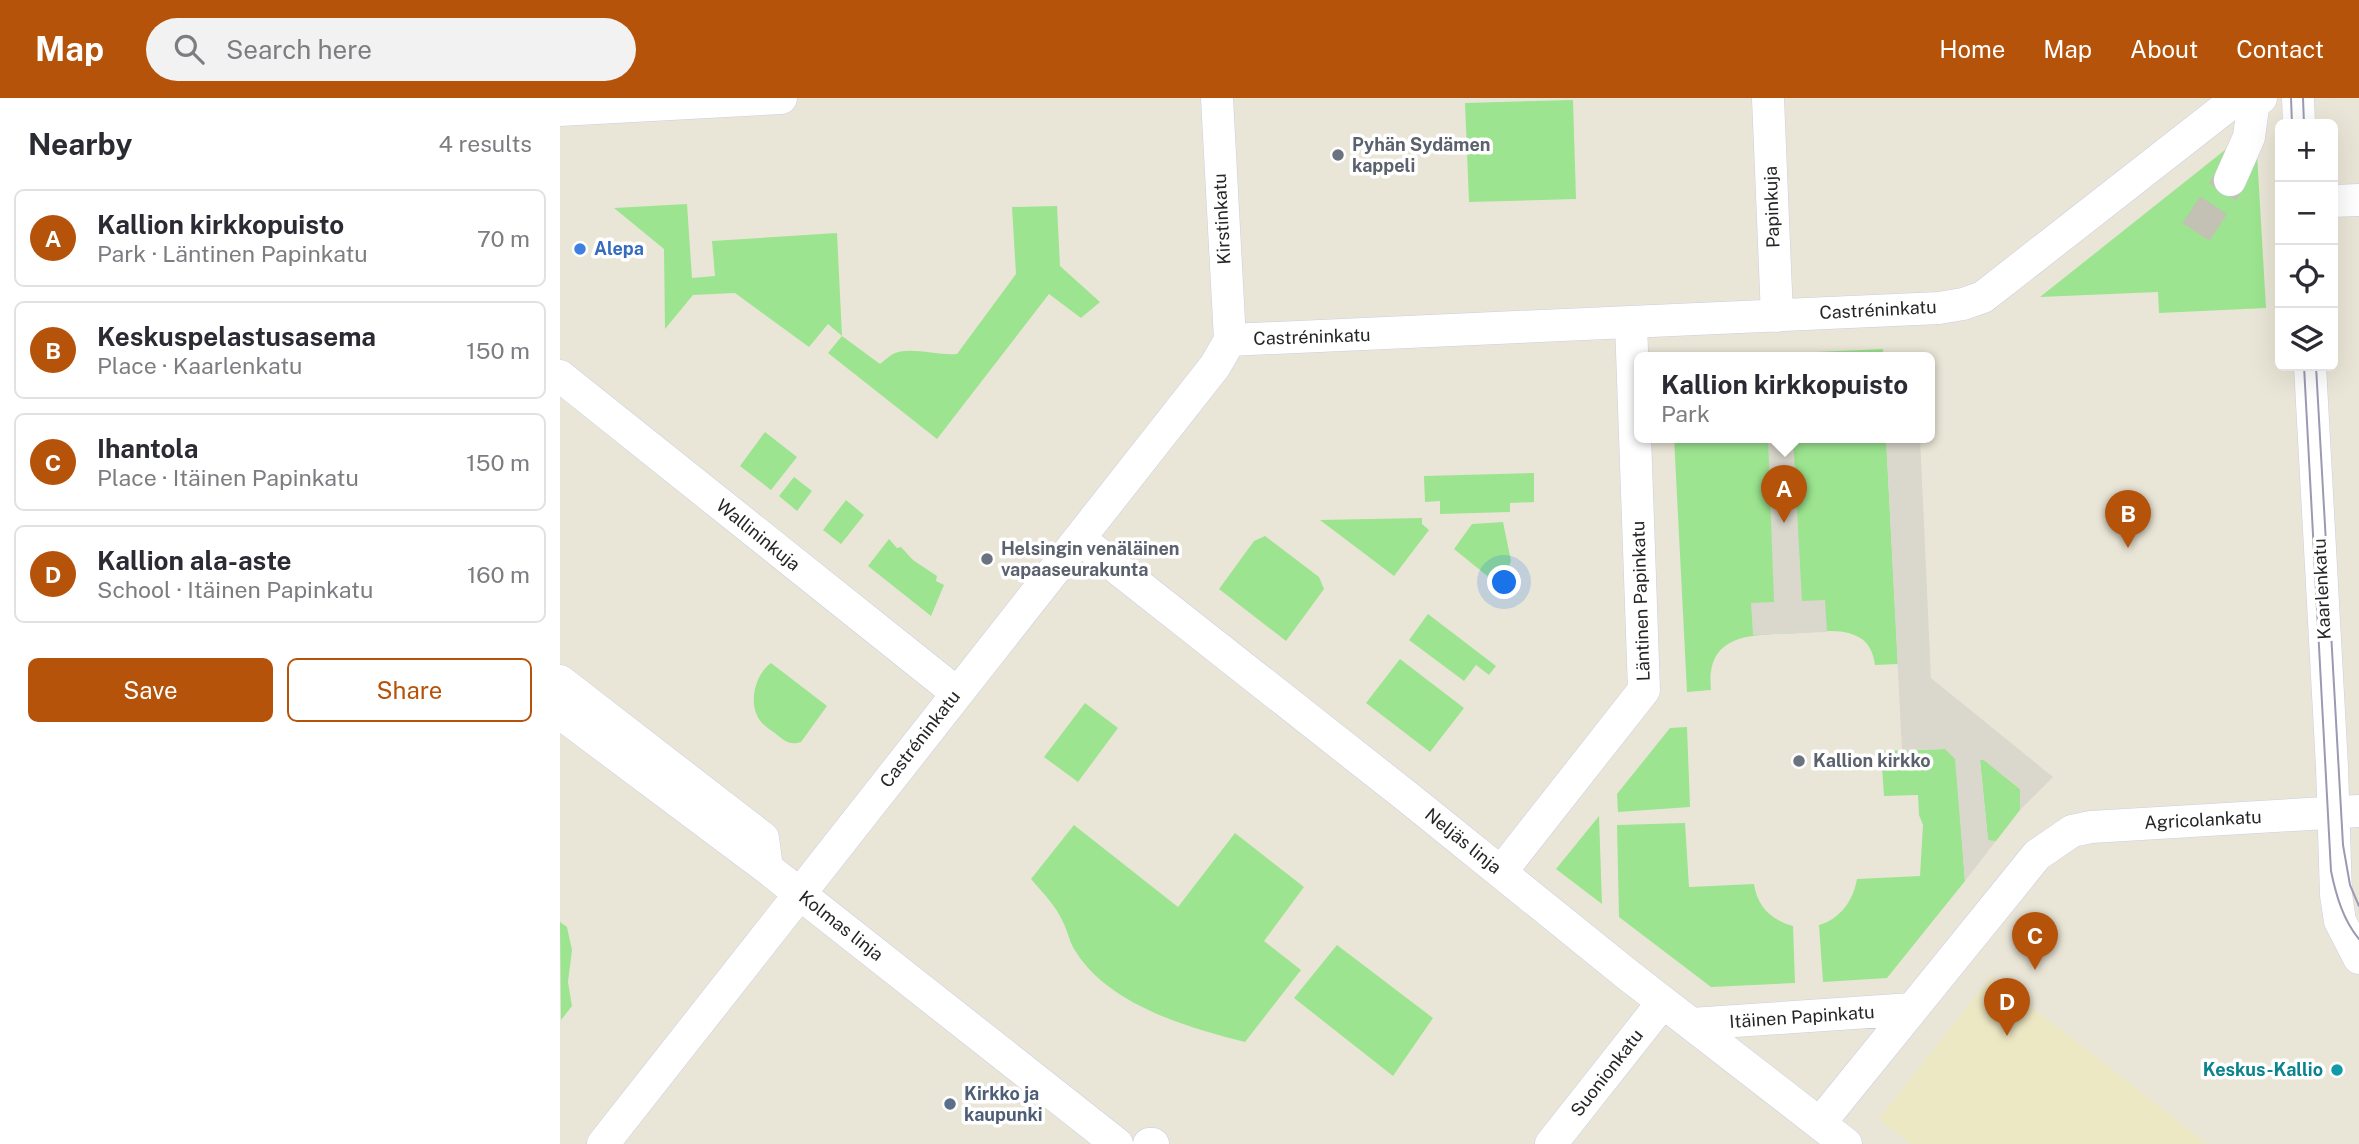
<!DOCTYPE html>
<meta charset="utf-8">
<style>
:root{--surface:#fff;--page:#f2f2f3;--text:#2b2b33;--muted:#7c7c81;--line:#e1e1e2;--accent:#b45309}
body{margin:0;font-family:"Public Sans",sans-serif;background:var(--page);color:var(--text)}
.controls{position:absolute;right:21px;top:21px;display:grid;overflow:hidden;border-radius:10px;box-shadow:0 7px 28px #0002}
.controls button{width:63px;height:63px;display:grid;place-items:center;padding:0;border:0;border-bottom:2px solid var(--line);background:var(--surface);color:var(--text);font:35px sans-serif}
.you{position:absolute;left:945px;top:485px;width:24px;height:24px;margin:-18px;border:5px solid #fff;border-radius:50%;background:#1a73e8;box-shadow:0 0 0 10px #1a73e833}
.badge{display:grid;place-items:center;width:46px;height:46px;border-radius:50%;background:var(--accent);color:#fff;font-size:23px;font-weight:700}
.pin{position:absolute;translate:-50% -58px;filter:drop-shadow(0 2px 4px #0008)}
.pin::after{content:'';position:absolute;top:37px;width:24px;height:21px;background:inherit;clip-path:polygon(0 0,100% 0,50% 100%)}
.popup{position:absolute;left:1074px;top:254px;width:301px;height:91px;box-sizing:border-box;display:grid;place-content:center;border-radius:10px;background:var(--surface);filter:drop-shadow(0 2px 5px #0005);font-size:23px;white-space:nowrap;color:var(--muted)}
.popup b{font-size:26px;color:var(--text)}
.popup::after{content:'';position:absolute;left:50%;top:100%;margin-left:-14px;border:14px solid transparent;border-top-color:var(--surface)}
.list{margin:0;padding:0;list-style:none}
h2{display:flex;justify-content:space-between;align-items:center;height:91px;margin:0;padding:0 28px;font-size:30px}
h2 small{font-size:23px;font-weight:400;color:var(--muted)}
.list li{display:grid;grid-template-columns:46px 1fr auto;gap:21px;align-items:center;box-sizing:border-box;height:98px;margin:0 14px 14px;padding:0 14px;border:2px solid var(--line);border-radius:10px}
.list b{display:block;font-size:26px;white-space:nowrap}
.list p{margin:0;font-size:23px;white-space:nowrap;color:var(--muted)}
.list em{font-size:23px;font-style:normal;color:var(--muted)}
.actions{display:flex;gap:14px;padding:21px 28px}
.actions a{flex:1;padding:16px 0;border:2px solid var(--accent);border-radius:10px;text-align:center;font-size:24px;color:var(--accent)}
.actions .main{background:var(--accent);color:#fff}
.icon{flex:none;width:38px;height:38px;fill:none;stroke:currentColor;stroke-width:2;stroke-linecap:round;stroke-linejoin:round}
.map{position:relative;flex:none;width:1799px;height:1046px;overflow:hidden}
header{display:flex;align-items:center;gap:42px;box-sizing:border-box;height:98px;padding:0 35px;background:var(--accent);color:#fff}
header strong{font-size:33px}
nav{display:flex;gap:38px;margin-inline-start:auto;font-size:24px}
.search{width:490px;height:63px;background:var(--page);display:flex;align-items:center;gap:18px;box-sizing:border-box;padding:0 24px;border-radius:38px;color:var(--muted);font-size:26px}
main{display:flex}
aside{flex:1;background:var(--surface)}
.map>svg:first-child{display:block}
.education{fill:#ede8c4}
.green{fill:#9ce490}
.plaza{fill:#dad8cd}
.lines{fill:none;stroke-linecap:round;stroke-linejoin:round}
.minor-tunnel{stroke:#c3c0b4;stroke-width:32;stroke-dasharray:32 16;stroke-linecap:butt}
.minor-casing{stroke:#cccce1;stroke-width:33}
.minor{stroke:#fff;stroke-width:32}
.tram{stroke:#9b9ab2;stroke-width:2}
.worship-dot{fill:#6b7280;stroke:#fff;stroke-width:2.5}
.shop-dot{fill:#3f7fe0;stroke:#fff;stroke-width:2.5}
.culture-dot{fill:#0f9aa8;stroke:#fff;stroke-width:2.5}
.service-dot{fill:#5c6f8a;stroke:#fff;stroke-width:2.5}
.labels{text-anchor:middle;stroke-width:7;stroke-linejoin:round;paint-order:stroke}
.worship-label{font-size:18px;font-weight:bold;fill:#5b616d;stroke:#fff;text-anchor:start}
.street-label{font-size:18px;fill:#262626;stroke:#fff}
.shop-label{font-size:18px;font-weight:bold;fill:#366cbe;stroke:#fff;text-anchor:start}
.culture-label{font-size:18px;font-weight:bold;fill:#0d838f;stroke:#fff;text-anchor:end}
.service-label{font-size:18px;font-weight:bold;fill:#4e5e75;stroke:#fff;text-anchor:start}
</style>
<header>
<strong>Map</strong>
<div class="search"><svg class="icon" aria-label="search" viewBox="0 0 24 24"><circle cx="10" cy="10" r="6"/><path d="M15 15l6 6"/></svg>Search here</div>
<nav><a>Home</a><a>Map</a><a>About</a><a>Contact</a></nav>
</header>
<main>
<aside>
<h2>Nearby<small>4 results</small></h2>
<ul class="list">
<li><span class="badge">A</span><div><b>Kallion kirkkopuisto</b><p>Park · Läntinen Papinkatu</p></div><em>70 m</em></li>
<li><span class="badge">B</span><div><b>Keskuspelastusasema</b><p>Place · Kaarlenkatu</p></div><em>150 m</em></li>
<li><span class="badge">C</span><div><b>Ihantola</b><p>Place · Itäinen Papinkatu</p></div><em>150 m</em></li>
<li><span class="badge">D</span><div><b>Kallion ala-aste</b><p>School · Itäinen Papinkatu</p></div><em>160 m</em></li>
</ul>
<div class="actions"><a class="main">Save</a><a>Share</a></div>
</aside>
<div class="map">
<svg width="1799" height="1046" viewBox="0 0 1799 1046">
<rect width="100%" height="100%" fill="#eae6d7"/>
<path class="education" d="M1431,878L1544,965L1647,1046H1351L1319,1021Z"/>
<path class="green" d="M1013,2L1016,101L909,104L905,5Z
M1675,44L1697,56L1706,210L1599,215L1598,194L1480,199Z
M127,106L132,180L155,178L152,143L277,135L282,238L320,266C324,263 329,258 333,256C348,248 378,258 397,256L456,176L452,109L497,108L500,168L540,204L521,220L489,196L377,341L268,255L282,238L268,226L249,249L175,195L133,197L105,231L104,151L54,110Z
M1323,251V259H1149Z
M205,334L237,359L211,392L180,368Z
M1114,339H1326L1338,566L1315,567C1313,553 1308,542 1294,537C1278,530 1257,534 1240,535C1196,537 1145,532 1151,592L1127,594Z
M974,375V404L950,405V414L880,416V403L865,404L864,378Z
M234,379L252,393L237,413L219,398Z
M286,402L304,417L281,446L263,432Z
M862,420V426L869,432L834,478L760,422Z
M943,424L951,463L941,489L894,451L912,426Z
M705,438L759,479L764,491L726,543L659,491L694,443Z
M329,441L337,450L341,449L353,462L377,478L376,483L384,487L371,518L308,468Z
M868,516L936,568L929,577L916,567L904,583L849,542Z
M840,561L904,610L870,654L806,605Z
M211,565L267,608L241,644C229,648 224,642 216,636C212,633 206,629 202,625C187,609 194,577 211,565Z
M525,605L558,630L518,684L484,659Z
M1127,629L1130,709L1058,714L1057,696L1110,630Z
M1386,651L1396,661L1405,783L1327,880L1263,884L1259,827C1280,821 1293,803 1297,781L1360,778L1363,727L1359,717L1358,697L1324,698L1321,653Z
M1420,662H1424L1460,691V712L1436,743H1428Z
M1039,718L1042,806L996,771Z
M1125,725L1129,789L1194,786C1197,808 1211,822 1233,828L1235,885L1151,889L1059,819L1057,727Z
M514,727L618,809L675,735L744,789L704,843L741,872L685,944C629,930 549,907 516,854C510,846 508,834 503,824C496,808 483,795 471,781Z
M0,824L7,829L12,852L8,884L12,908L1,922Z
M777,847L873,920L833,978L734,900Z"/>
<path class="plaza" d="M1208,339H1233L1242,503L1265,502L1267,534L1193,537L1191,505L1214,504Z
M1326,339H1360L1371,580L1493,679L1460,712V691L1424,662H1420L1428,742L1436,743L1405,783L1395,661L1385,651L1342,652Z"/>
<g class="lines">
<path class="minor-tunnel" d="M1636,134L1670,82"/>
<g class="minor-casing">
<path id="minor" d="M657,0L670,242
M1208,0L1217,218
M1738,0L1739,26
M0,12L221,0
M1670,82L1689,39L1694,2
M1773,103L1799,102
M1750,268L1772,669L1776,797L1780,823L1799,860
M0,278L397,595
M520,441L850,701L1068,877L1286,1046
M0,583L203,740L207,770
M0,615L207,770L557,1046
M941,774L1084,592L1071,225
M1131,926L1352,911
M1260,1025L1477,757L1512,733L1531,729L1799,713
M43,1046L655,268L670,242L1379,210L1403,206L1423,199L1670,6L1701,0
M589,1046H593
M991,1046L1103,904"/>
</g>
<use href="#minor" class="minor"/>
<path class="tram" d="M1731,0L1732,26
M1743,0L1744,26
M1744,268L1771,773C1776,797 1783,822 1799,841
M1756,268L1783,747L1790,787L1799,808"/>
</g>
<g class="worship-dot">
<circle cx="778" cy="57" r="7"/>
<circle cx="427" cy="461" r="7"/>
<circle cx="1239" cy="663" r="7"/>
</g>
<circle class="shop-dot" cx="20" cy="151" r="7"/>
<circle class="culture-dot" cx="1777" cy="972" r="7"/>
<circle class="service-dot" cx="390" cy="1006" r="7"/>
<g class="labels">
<g class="worship-label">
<text x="792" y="53">Pyhän Sydämen<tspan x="792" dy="21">kappeli</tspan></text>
<text x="441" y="457">Helsingin venäläinen<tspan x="441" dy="21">vapaaseurakunta</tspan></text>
<text x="1253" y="669">Kallion kirkko</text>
</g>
<g class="street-label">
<text transform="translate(1212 109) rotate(-92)" y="6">Papinkuja</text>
<text transform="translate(662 121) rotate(-93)" y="6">Kirstinkatu</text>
<text transform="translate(1318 212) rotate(-3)" y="6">Castréninkatu</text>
<text transform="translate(752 239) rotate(-2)" y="6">Castréninkatu</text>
<text transform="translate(198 437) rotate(39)" y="6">Wallininkuja</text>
<text transform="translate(1762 491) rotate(-93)" y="6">Kaarlenkatu</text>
<text transform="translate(1081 503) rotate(-92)" y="6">Läntinen Papinkatu</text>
<text transform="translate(360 641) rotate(-52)" y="6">Castréninkatu</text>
<text transform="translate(1643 722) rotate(-3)" y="6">Agricolankatu</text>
<text transform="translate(903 743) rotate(39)" y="6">Neljäs linja</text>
<text transform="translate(281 828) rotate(38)" y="6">Kolmas linja</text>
<text transform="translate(1242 919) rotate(-4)" y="6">Itäinen Papinkatu</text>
<text transform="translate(1047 975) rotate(-52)" y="6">Suonionkatu</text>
</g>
<g class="shop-label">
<text x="34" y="157">Alepa</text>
</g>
<g class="culture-label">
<text x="1763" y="978">Keskus-Kallio</text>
</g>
<g class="service-label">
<text x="404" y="1002">Kirkko ja<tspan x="404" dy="21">kaupunki</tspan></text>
</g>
</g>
</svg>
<div class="controls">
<button>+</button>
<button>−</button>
<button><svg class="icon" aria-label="locate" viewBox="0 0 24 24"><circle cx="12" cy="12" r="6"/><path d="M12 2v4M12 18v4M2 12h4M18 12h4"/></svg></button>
<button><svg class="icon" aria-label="layers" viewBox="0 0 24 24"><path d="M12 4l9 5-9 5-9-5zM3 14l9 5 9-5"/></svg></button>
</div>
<div class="you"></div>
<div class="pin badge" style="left:1224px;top:425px">A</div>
<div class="popup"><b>Kallion kirkkopuisto</b>Park</div>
<div class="pin badge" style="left:1568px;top:450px">B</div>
<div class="pin badge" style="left:1475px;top:872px">C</div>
<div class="pin badge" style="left:1447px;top:938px">D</div>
</div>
</main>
